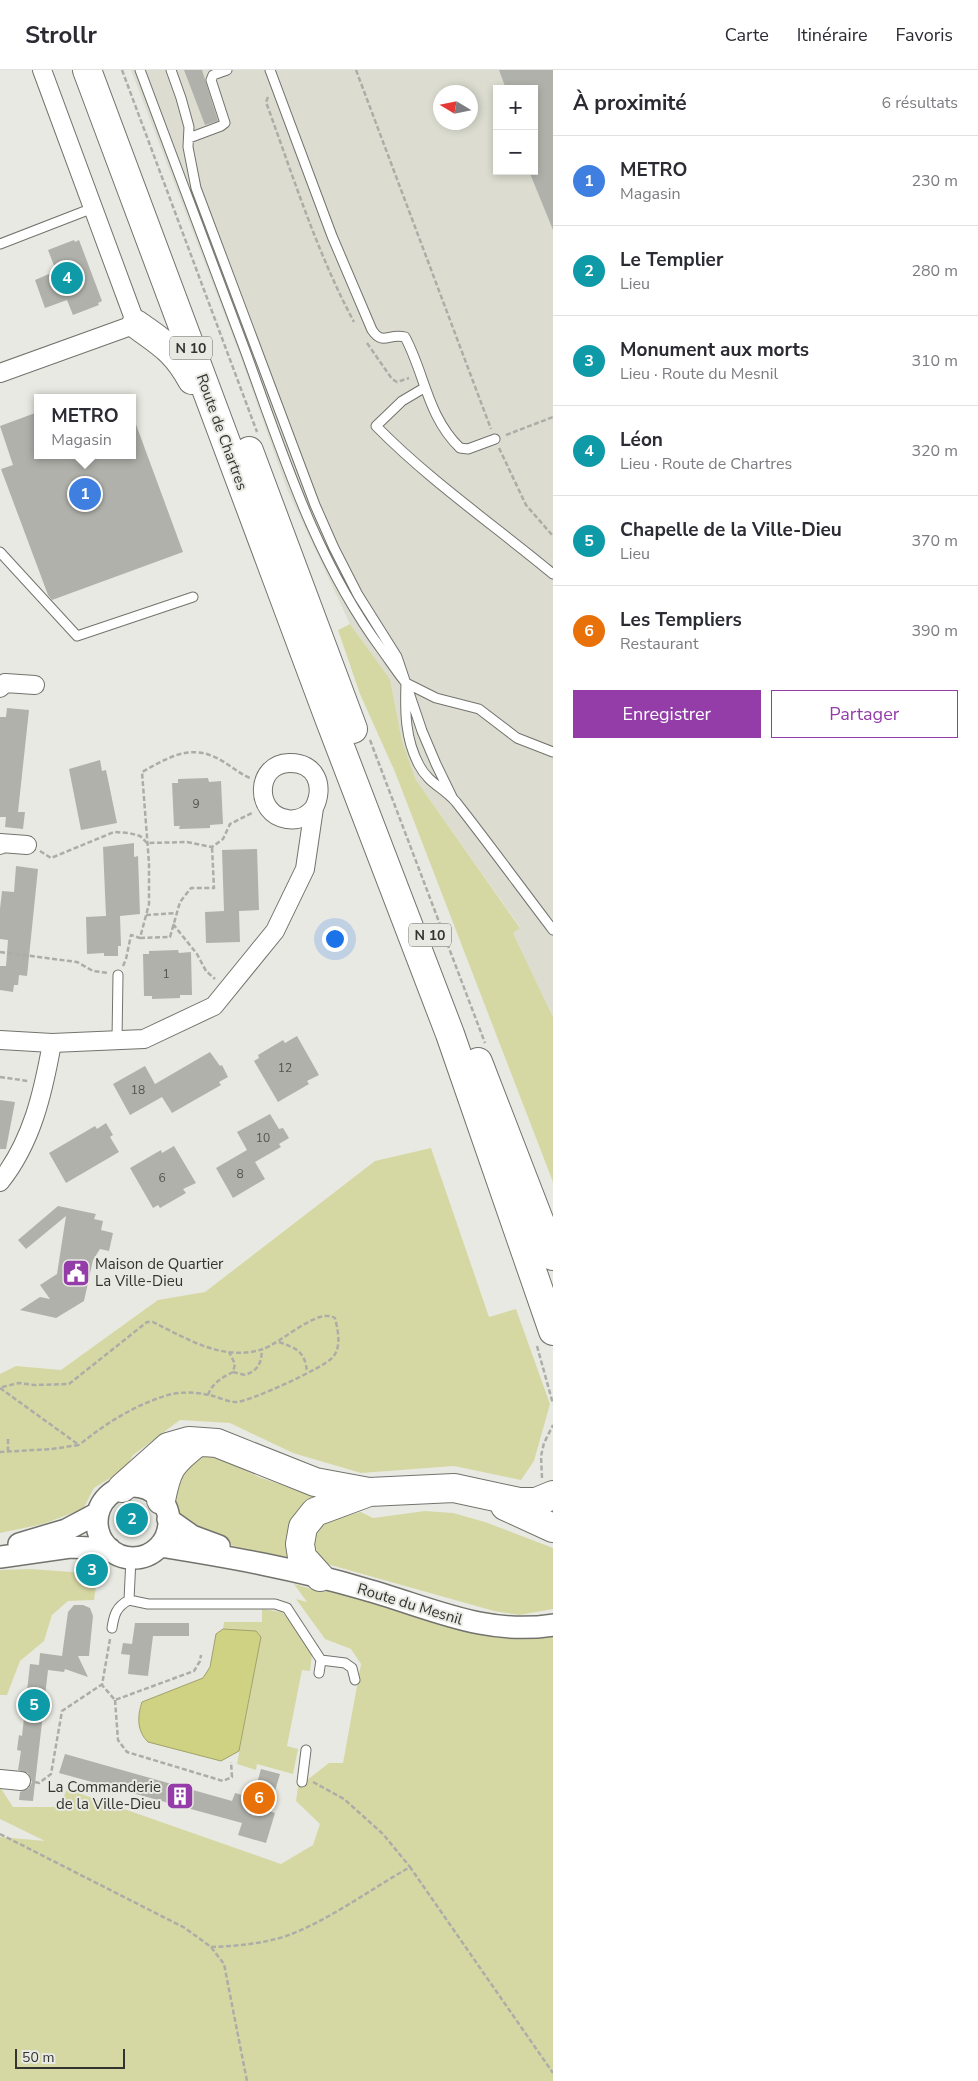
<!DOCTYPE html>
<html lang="fr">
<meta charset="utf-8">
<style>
:root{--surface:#fff;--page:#f7f7f7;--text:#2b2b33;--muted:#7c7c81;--line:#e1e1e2;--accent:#943da9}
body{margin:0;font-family:"Nunito Sans",sans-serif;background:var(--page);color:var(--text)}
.controls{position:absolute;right:15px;top:15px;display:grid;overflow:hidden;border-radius:0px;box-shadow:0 2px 8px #0003}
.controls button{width:45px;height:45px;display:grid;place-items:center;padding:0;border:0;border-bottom:1px solid var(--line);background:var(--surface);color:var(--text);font:25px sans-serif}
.compass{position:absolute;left:433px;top:15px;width:45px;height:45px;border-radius:50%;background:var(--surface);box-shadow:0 2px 8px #0003;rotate:280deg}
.scale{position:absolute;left:15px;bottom:12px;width:110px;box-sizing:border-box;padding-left:5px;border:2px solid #333330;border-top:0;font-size:14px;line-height:18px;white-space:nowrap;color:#333330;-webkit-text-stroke:4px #e9e9e3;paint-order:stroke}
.you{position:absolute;left:334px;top:868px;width:18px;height:18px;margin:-12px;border:4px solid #fff;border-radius:50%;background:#1a73e8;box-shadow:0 0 0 8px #1a73e833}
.badge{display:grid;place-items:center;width:32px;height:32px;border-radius:50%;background:var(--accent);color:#fff;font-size:16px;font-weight:700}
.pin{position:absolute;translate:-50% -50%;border:2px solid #fff;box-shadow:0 1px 5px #0006}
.popup{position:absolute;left:34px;top:324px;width:102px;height:65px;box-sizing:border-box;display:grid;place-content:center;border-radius:0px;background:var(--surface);filter:drop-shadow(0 1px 4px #0005);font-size:16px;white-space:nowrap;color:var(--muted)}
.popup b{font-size:19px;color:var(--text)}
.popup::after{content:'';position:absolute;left:50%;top:100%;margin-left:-10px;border:10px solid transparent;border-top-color:var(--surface)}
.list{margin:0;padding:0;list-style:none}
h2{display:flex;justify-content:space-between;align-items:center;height:65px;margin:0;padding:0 20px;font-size:21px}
h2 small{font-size:16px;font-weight:400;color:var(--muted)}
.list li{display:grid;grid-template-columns:32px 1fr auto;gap:15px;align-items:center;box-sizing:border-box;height:90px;padding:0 20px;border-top:1px solid var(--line)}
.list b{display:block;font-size:19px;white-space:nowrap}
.list p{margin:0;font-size:16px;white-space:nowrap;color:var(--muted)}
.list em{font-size:16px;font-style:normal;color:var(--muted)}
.actions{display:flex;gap:10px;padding:15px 20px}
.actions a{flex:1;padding:11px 0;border:1px solid var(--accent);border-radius:0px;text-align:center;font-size:18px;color:var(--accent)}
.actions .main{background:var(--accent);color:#fff}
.map{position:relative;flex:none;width:553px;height:2011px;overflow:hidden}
header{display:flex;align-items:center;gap:30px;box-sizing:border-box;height:70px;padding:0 25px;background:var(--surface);border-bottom:1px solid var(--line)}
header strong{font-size:24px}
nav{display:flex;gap:28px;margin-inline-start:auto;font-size:18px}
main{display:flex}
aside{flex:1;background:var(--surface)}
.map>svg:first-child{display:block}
.built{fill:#dcddd0;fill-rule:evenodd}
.green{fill:#d6d8a4}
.water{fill:#cfd183;stroke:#a0a26a}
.building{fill:#b0b1ab}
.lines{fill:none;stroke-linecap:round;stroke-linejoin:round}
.service-casing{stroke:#73736e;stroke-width:11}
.minor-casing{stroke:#73736e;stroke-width:20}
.tertiary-casing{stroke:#73736e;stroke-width:24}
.primary-casing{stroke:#73736e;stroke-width:30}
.path{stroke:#adada8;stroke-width:2.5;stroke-dasharray:5 2.5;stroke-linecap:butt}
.service{stroke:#fff;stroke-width:9}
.minor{stroke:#fff;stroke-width:18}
.tertiary{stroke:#fff;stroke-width:21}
.primary{stroke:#fff;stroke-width:28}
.labels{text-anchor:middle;stroke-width:4;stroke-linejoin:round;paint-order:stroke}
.number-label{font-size:12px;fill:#52524f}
.shield{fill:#e9e9e3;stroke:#6a6a66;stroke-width:1}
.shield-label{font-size:14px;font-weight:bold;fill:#333330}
.street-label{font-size:15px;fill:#333330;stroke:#e9e9e3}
.poi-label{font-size:15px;fill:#333330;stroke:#e9e9e3;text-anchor:start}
</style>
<header>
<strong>Strollr</strong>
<nav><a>Carte</a><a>Itinéraire</a><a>Favoris</a></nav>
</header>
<main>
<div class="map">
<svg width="553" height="2011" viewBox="0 0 553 2011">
<rect width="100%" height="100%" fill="#e9e9e3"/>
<path class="built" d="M131,0H553V947L513,863L520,857L416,710L402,671L390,609L350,554L287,419L240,285ZM497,19H534V101H497ZM440,22H470V52H440Z"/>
<path class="green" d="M350,554L390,609L402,671L416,710L520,858L513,863L553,947V1112L395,702L360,624L338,560Z
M431,1078L489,1247L516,1239L550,1334L534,1391L521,1410L454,1396L361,1403L293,1383L230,1353L180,1350L133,1385L125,1399L94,1418L83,1439L43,1454L0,1463V1304L16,1296L61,1300L158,1230L205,1222L375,1091Z
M205,1386L221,1389L259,1407L328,1431L291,1494L192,1463C180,1452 169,1433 174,1416C177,1407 186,1397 190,1389Z
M425,1441L453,1443L485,1452L553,1478V1539L519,1545L494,1541L327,1494L314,1481V1467L316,1456L323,1452L361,1442L373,1448Z
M31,1499L98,1504L94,1530L68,1531L52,1545L44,1571L20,1591L7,1625H0V1500Z
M294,1514L323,1522L333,1520L513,1569L553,1564V2011H0V1767L45,1771L0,1749V1717L13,1737H59L67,1719L281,1794L313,1775L320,1754L296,1731L298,1717L329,1693H343L361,1594L351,1579L325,1569L296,1529L307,1532Z
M262,1539L282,1542L294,1555L312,1584L310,1601L302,1600L287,1676L298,1679L293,1704L257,1694L256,1700L237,1694L261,1567L256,1561L223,1559L224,1552H262Z"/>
<path class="water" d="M223,1559L256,1561L261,1567L239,1681L221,1691L148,1672C137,1661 137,1647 142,1632L203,1608L210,1597L216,1564Z"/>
<path class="building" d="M184,0H202L218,51L205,55Z
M499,0H553V160L529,101H534V19H506Z
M74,170L75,172L79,170L102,231L98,233L99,235L73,245L67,230L45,238L35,210L56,201L48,180Z
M38,342V385H132L134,349L183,482L52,530L48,525L1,399L13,395L0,356Z
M7,638L29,640L18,742H25L23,759L5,757L6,747H0V647H6Z
M100,690L102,701L106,700L117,753L81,760L69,699Z
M208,708L209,712L221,711L223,754L210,755V758L179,759L180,756H174L172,713H178V709Z
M134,773V787L138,786L140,844L120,846L121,876H118V886H104V883L87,884L86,847L106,846L103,777Z
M257,779L259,840L239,841L240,872L206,873L205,842L224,841L222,780Z
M16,796L38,799L27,906L19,905L18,915H14L13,922L0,920V896H6L8,870L0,869V839L2,821L14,822Z
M178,880L179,883L191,882L192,925H180V928L152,929V926H144L143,884H149V881Z
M297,966L319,1005L307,1011L309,1014L278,1032L254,991L259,988L258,985L283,970L285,973Z
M210,982L220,996L222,995L228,1007L219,1012L221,1015L172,1043L162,1027L130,1045L113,1014L145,996L155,1014Z
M0,1030L15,1032L6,1079H0Z
M270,1044L279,1059L283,1058L289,1068L279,1074L281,1077L255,1092L265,1109L233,1128L216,1098L247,1080L237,1062Z
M106,1053L113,1065L110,1067L119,1082L66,1113L49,1083L95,1056L97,1059Z
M174,1076L196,1113L183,1119L186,1123L160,1138L158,1135L153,1138L130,1098L161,1080L162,1083Z
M58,1136L96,1144L94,1149L103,1151L101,1160L113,1163L109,1181L100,1179L93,1190L84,1231L56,1248L20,1240L40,1227L50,1229L40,1215L57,1204L66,1146L26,1179L18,1170Z
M74,1535H83L90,1538L93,1546L89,1586H78L88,1607L65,1599L64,1602L48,1600L33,1731L19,1730L20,1722L29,1718L32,1712L28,1703L18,1700L21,1681L17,1680L19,1665L22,1666L30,1594L39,1595L40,1583L62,1586L68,1542Z
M135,1553H189V1566H153L148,1606L128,1604L130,1585L121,1584L123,1573L132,1574Z
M65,1684L232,1731L235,1723L253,1728L261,1699L280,1704L269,1741L275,1743L266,1773L238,1765L242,1753L59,1703Z"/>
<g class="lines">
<g class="service-casing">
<path id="service" d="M140,0C175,94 211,188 246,283C283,385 316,491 382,580C390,591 397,602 406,613C405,641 405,669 419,695C429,714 443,717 456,732C489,774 521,818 553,860
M171,0L181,28L189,57L188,77L196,118L315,435L334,478L358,525L397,587L422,661L436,694L452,727
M270,0L332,166L372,260C383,276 388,263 405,267C425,304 427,346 460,378L468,379L495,369
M189,68L221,56L225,53L211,10L213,5L227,0
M0,174L93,138
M424,318L402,331L376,356C430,411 494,455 553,504
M0,482L77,566L193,527
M406,613L436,628L479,639L517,668L553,682
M117,970L118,905
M131,1488L129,1530L148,1534H275L287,1538L321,1590L319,1603
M112,1558C114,1545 116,1537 129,1530
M321,1590L345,1593L352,1598L355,1610
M302,1712L306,1680"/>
</g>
<g class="minor-casing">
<path id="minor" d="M0,303L136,254L42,0
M0,618L5,613L35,615
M0,775V773L27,775
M0,970L52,973L144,969L214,936L275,861L305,799L314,738C325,716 316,692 289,693C255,694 254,744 287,749C298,751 307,746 314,738
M0,1112C32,1072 43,1023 52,973
M0,1709L21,1711"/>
</g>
<g class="tertiary-casing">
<path id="tertiary" d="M97 1452a36 36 0 1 1 72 0a36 36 0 1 1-72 0Z
M168,1449L192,1466L219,1476
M19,1474L66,1460L98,1443
M160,1476C229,1487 297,1499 364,1519C429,1537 484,1566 553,1555
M0,1487L70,1477L110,1479"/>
</g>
<g class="primary-casing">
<path id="primary" d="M87,0L329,648L450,964L553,1261
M136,254C162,273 176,280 192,310
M249,381L353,659
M478,992L553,1186
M122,1418L168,1377L189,1371L217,1373L315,1412L369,1422L454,1418L519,1432H536L553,1425
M161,1430C167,1399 170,1394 195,1374
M505,1436L553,1458
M320,1507L302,1487L300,1474L303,1457L315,1442L369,1422"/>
</g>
<path class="path" d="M122,0L257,362
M356,0L491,359
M268,27L266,32C293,106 317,183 354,252
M367,273L392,309L397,312L409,308
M506,365L553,347
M499,378L526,435L553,466
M370,670L485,973
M40,781L51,788L114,762L129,763L140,766L147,773L187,772L212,777L223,769L230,754L254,742
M146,845L177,843
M173,854L197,884L206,901L215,909
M140,868L170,867L180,832L191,818H214L212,777
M0,882L77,892L93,901L108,903
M123,896L126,889L131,865L140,868L149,834V793L142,702C164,690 187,675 212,686C226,691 236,702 250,708
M0,1007L28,1011
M279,1272C298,1279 305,1282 307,1302
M537,1276L553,1334
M233,1302L245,1305C259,1300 261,1293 262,1280
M2,1317L19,1313L34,1315L69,1314L147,1252H153C187,1269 224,1292 263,1279C281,1273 318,1237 335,1248C338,1260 342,1278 332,1288C323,1298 249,1332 236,1332C229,1332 220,1328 213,1326C198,1322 180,1321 165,1326C133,1336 105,1354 79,1375
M0,1318L79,1375L52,1379L0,1382
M208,1325C212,1313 223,1307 233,1302L235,1294L229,1282
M8,1369V1381
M542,1408L541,1386L544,1373L553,1355
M110,1569L102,1615L115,1630L194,1601L200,1591L201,1585
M115,1630L118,1670L127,1682L223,1711L232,1707L231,1692
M35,1712L39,1713L51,1704L62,1641L101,1615
M313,1712L344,1729L383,1764L410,1797
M0,1764L185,1858L211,1877L224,1894L247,2011
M211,1877C236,1876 262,1874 286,1866C328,1851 371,1819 410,1797L553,2003"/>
<use href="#service" class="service"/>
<use href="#minor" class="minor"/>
<use href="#tertiary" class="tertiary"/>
<use href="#primary" class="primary"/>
</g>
<defs>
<g id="civic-square" transform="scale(1.4375)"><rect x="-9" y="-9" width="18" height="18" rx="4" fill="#943da9" stroke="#e9e9e3"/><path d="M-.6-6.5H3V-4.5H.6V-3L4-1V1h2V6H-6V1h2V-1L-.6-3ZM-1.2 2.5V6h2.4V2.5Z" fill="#fff"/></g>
<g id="building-square" transform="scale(1.4375)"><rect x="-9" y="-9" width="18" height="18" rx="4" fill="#943da9" stroke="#e9e9e3"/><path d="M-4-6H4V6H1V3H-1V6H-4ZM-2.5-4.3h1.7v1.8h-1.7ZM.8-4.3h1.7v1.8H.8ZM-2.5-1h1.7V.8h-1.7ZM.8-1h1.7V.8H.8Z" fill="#fff"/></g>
</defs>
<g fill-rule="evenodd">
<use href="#civic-square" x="76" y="1203"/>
<use href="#building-square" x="180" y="1726"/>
</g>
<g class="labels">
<g class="number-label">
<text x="196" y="738">9</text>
<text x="166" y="908">1</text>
<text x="285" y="1002">12</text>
<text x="138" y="1024">18</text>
<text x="263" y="1072">10</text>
<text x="240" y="1108">8</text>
<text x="162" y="1112">6</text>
</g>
<g class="shield">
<rect x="170" y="266.5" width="42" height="23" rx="4"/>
<rect x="409" y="853.5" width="42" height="23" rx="4"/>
</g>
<g class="shield-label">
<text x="191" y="283">N 10</text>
<text x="430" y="870">N 10</text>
</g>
<g class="street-label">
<text transform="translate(222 362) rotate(70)" y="5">Route de Chartres</text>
<text transform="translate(410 1534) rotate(17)" y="5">Route du Mesnil</text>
</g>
<g class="poi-label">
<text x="95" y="1199">Maison de Quartier<tspan x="95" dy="17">La Ville-Dieu</tspan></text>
<text x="161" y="1722" text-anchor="end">La Commanderie<tspan x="161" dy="17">de la Ville-Dieu</tspan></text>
</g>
</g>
</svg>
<div class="controls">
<button>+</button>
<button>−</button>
</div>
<svg class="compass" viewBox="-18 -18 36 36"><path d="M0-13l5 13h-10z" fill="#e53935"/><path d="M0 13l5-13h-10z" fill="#7c7c81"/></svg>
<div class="scale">50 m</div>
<div class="you"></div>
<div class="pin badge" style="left:85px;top:424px;background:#3f7fe0">1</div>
<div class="popup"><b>METRO</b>Magasin</div>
<div class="pin badge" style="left:132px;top:1449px;background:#0f9aa8">2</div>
<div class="pin badge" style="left:92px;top:1500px;background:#0f9aa8">3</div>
<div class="pin badge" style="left:67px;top:208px;background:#0f9aa8">4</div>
<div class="pin badge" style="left:34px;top:1635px;background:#0f9aa8">5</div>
<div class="pin badge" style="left:259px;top:1728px;background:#e8710a">6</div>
</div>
<aside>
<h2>À proximité<small>6 résultats</small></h2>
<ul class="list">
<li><span class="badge" style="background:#3f7fe0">1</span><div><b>METRO</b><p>Magasin</p></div><em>230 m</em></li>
<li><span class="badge" style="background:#0f9aa8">2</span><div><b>Le Templier</b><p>Lieu</p></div><em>280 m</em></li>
<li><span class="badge" style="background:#0f9aa8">3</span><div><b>Monument aux morts</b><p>Lieu · Route du Mesnil</p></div><em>310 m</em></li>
<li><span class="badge" style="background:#0f9aa8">4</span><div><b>Léon</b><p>Lieu · Route de Chartres</p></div><em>320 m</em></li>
<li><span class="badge" style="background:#0f9aa8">5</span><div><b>Chapelle de la Ville-Dieu</b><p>Lieu</p></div><em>370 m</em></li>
<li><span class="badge" style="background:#e8710a">6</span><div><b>Les Templiers</b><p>Restaurant</p></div><em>390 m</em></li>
</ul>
<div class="actions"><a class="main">Enregistrer</a><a>Partager</a></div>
</aside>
</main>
